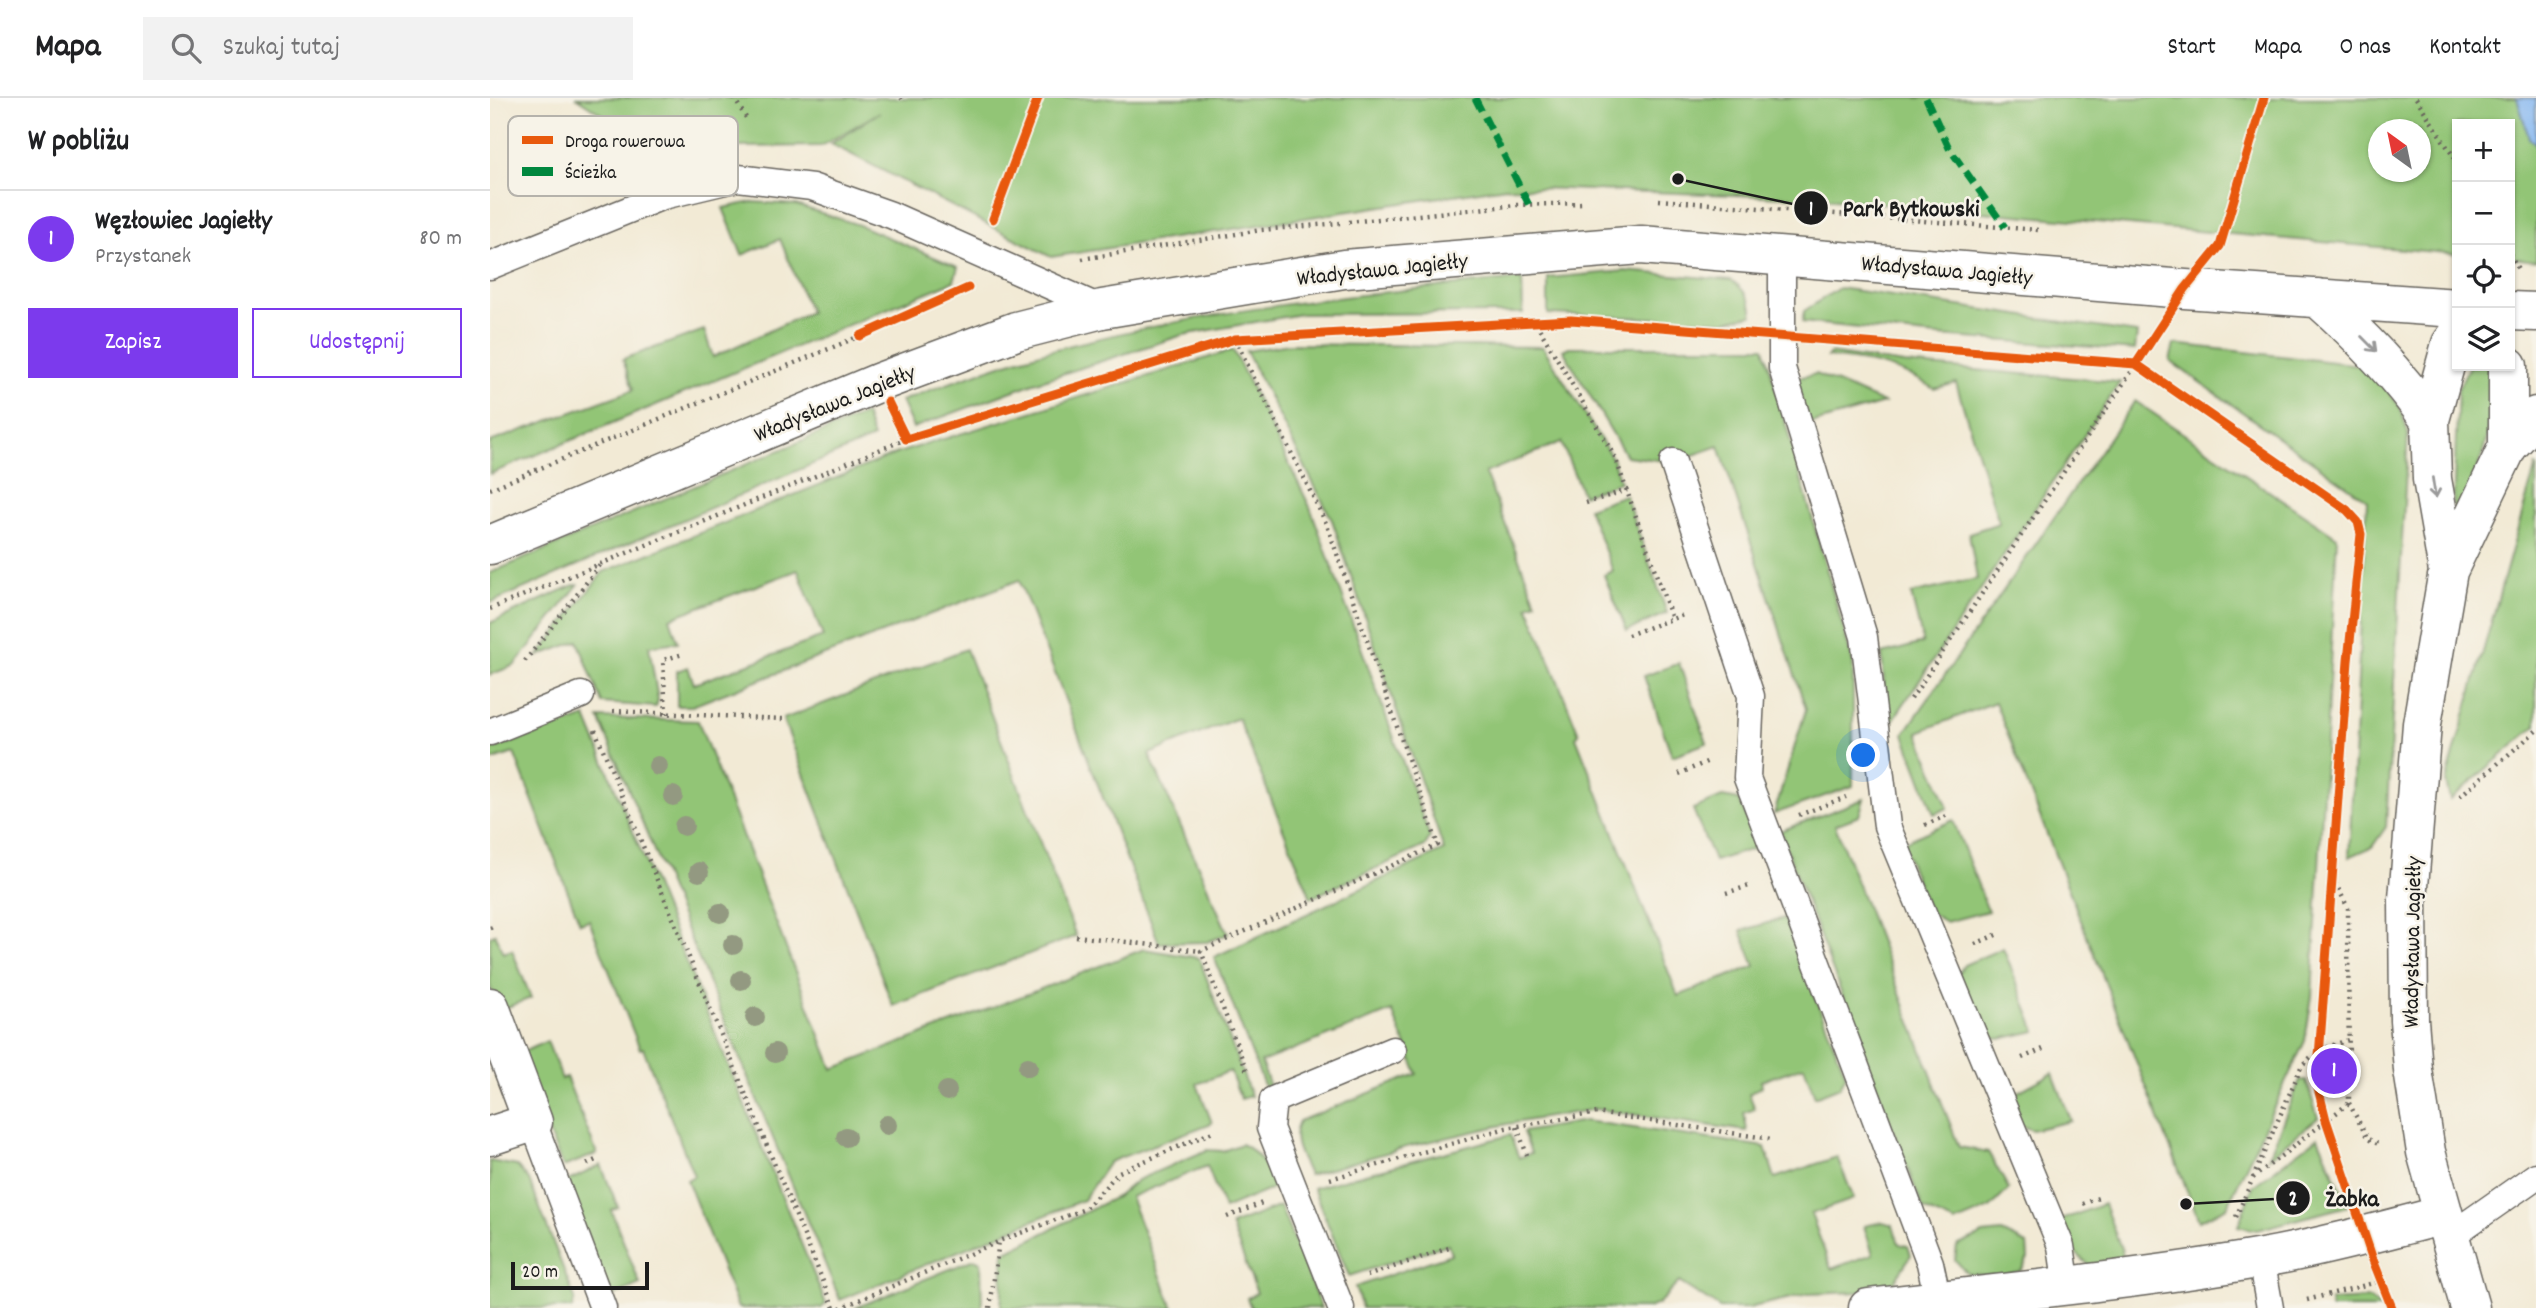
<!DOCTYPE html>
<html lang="pl">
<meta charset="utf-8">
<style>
:root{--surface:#fff;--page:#f2f2f2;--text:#202124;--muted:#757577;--line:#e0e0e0;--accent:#7c3aed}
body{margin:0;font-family:Dekko,sans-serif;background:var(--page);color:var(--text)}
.controls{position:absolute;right:21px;top:21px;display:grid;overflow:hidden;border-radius:0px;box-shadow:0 2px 5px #0004}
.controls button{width:63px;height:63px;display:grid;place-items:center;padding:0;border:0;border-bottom:2px solid var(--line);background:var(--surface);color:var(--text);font:35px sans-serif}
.compass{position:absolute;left:1878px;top:21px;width:63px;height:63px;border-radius:50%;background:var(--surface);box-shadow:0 2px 5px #0004;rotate:327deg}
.scale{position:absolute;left:21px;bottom:18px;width:138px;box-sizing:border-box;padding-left:7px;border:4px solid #1c1c1c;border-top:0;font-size:19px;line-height:24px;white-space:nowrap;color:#1c1c1c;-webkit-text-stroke:5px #f7f3e8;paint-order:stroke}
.you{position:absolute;left:1374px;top:658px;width:24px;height:24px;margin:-18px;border:5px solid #fff;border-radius:50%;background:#1a73e8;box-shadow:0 0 0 10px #1a73e833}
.badge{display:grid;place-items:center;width:46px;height:46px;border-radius:50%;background:var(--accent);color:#fff;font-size:23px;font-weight:700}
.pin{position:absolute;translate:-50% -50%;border:4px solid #fff;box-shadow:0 2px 7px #0006}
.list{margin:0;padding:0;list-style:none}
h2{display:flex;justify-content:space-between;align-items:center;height:91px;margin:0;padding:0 28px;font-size:30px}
h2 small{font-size:23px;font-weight:400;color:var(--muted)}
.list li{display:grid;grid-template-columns:46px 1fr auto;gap:21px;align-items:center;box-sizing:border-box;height:98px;padding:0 28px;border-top:2px solid var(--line)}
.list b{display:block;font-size:26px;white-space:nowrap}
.list p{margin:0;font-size:23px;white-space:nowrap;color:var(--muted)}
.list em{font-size:23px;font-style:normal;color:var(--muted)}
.actions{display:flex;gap:14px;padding:21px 28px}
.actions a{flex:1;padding:16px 0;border:2px solid var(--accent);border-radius:0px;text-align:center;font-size:24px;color:var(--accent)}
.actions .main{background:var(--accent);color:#fff}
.icon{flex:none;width:38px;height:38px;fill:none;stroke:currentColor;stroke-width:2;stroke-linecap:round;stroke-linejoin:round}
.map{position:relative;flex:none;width:2046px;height:1210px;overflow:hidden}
header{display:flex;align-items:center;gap:42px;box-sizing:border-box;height:98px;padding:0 35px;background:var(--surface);border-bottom:2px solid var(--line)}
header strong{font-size:33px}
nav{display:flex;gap:38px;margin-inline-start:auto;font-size:24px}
.search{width:490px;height:63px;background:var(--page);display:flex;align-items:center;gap:18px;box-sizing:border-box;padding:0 24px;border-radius:0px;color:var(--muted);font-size:26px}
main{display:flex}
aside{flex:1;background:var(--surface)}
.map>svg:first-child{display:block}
.green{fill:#92c576;stroke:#577049;stroke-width:2;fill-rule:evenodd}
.water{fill:#85b7f2;stroke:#506a87;stroke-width:2}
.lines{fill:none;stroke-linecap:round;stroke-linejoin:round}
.lane-casing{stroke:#67645d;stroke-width:29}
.street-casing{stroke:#67645d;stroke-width:41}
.path{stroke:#67645d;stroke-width:4.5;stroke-dasharray:2 5;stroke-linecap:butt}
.lane{stroke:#fff;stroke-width:26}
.street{stroke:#fff;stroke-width:38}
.quiet{stroke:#00873e;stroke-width:7;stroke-dasharray:14 7;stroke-linecap:butt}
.cycleway-casing{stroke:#f7f3e8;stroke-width:13}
.cycleway{stroke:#e8590c;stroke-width:9}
.tree{fill:#939981}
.oneway{stroke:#999}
.labels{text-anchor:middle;stroke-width:5;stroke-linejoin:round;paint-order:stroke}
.street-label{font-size:23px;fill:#1c1c1c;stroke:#f7f3e8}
.key{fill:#f7f3e8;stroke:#b5b2ab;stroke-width:2}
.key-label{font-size:19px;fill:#1c1c1c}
.leader{fill:none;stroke:#1c1c1c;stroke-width:2.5}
.callout-dot{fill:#1c1c1c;stroke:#f7f3e8;stroke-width:2.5}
.mark-label{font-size:21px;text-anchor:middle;font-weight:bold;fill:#fff}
.callout-label{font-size:24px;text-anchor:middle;font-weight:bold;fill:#1c1c1c;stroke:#f7f3e8;stroke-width:5;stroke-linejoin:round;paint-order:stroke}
</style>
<header>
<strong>Mapa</strong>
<div class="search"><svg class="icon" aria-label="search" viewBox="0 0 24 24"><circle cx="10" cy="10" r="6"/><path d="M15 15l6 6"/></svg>Szukaj tutaj</div>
<nav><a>Start</a><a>Mapa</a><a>O nas</a><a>Kontakt</a></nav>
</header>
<main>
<aside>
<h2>W pobliżu<small></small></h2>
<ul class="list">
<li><span class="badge">1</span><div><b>Węzłowiec Jagiełły</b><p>Przystanek</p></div><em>80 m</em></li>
</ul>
<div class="actions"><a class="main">Zapisz</a><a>Udostępnij</a></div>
</aside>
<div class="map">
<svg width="2046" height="1210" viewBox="0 0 2046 1210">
<rect width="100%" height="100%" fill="#f7f3e8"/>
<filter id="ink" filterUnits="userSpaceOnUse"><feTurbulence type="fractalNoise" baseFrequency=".0143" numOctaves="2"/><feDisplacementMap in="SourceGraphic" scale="14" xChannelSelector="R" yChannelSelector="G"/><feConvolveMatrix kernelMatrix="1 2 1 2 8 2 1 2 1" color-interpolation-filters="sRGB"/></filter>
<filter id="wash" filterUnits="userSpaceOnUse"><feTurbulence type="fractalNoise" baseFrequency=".00686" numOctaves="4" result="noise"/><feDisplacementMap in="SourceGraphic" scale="28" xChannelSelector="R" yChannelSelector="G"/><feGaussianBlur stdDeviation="1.57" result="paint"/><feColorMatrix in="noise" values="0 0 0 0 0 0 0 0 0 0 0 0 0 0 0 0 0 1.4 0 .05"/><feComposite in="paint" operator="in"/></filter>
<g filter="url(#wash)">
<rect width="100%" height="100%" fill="#f2ead5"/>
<path class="green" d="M87,0H2046V163L2020,160V26H1967V156L1333,100L1016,89L561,159L341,46L390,14L331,48L163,50ZM1888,32H1930V74H1888Z
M262,104L306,107L369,127L468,169L464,183L0,376V344L143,292L133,261L214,232L223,259L320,214L290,141L252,157L233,110Z
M1135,173L1241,182C1252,189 1264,204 1262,217L1235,223L1058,216V180Z
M1032,181L1033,215L811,216L693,237L541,286L423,330L411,303C449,289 487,274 526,262C690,214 862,196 1032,181Z
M1349,190L1647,235L1645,252L1447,238L1312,224L1314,213Z
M800,246L1053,249L1122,360L1130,384L1093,397L1071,344L995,375L1046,504L1038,508L1089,636L1086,639L1188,898L1265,868L1251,833L1294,820L1356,977L1350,989L1325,999L1314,968L1271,983L1272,988L1259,996L1265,1011L1254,1015L1257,1033L1106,1011L1017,1026L920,1048L819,1077C811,1059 799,1042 809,1023L927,976L902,913L771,964L782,994L777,995L724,859L954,752L842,422L756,253Z
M1684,246L1879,268L1910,309L1918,335L1896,729L1882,749L1859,759L1877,402L1680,263Z
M1079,249H1274L1363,565V688L1284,716L1316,611L1229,348L1183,364L1136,358L1073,252Z
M743,252L820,409L940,739L935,748L821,800L748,620L659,656L738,836L717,844L669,845L529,482L202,608H187V573L198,569L204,586L333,539L308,472L180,520L188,544L159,548L168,602L166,609L112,605L88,543L48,558L113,474L408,355Z
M1340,255L1414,266L1630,284L1397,631L1392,556L1433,545L1421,496L1487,481L1479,435L1509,425L1466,285L1444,291C1410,268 1377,263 1337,259Z
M1979,268H2001C2009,327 1985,381 1962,434L1968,291Z
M1326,276L1394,305L1317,327L1302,281Z
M1645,303L1847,439L1822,898L1815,943L1737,1109L1709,1123L1505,604L1428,634L1458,710L1444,716L1414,636Z
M375,316L383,340L0,505V475Z
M2046,367V628L1960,702L1956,684Z
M1135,397L1177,515L1137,533L1114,477L1123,473L1098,410Z
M84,487H88L25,567L0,577V525Z
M476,551L586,838L403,908L293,621Z
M1189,565L1217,645L1182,658L1154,578Z
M96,619L336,1206L331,1210H248L197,1082L204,1078L153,950L150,951L99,822L90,825L24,655L0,663V652Z
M109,620L208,623L343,971L654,851L709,860L761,998L751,1001L740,973L707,986L722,1025L619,1064L593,1102L350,1202Z
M1232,699L1249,702L1269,749L1224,763L1203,711Z
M1374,701L1369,718L1345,727L1469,1049L1498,1054L1519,1091L1500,1110L1465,1125L1433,1111L1290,733Z
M1463,722L1498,813L1456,824L1439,814L1412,745Z
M5,836L13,855L22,852L41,900L13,911L8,910L0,888V838Z
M1513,850L1546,933L1510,941L1493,938L1466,879L1474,867Z
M57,943L72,981L76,979L107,1056L73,1069L26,957Z
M1563,975L1581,1023L1542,1032L1529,1027L1522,997Z
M1810,982H1816L1828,1020L1778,1060Z
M1095,1023L1275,1049L1285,1080L1347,1059L1364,1101L1321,1116L1341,1171L1383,1156L1374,1128L1393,1124L1403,1127L1409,1146L1418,1148L1421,1157L1402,1187L1370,1194L1318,1196L1258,1210H1230L1189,1184L1168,1206L1158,1210H872L865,1189L961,1156L958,1146L859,1178L823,1090L1020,1037L1029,1060L1041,1055L1033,1034Z
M1828,1039L1858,1108L1767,1132L1748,1128L1763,1088Z
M751,1046C771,1055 777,1070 784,1090L734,1111L717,1068L640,1099L683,1210H511L514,1155L628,1098L647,1082L717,1052L733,1053Z
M0,1063L27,1068L39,1082L85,1201L82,1210H0Z
M111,1067L128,1109L121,1112L150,1186L120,1199L76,1084Z
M1614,1106L1632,1153L1634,1166L1600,1168L1581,1151L1568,1123Z
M790,1108L831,1210H761L757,1200L767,1195L741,1127Z
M1512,1134L1537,1146L1538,1160L1531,1173L1510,1178L1478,1176L1465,1162L1467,1148L1493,1136Z
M484,1161L491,1164L492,1210H365Z
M1880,1201L1891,1210H1841L1840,1203Z"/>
<path class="water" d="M2027,0H2046V46L2039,40Z"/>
</g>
<g filter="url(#ink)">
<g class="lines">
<g class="lane-casing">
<path id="lane" d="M1292,157V270L1374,539L1397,728L1571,1148L1577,1189
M0,168L173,98L248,80L322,89L401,117L612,211
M1183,364L1261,598L1257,680L1440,1165L1448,1202
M0,634L91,597
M43,1024L113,1210
M1959,1139L2046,1078
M1771,1161L1780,1210
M851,1210L780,1030L783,1002L903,952"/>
</g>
<g class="street-casing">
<path id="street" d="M1828,200C1871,238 1907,275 1940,322
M2020,213L2046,214
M2018,348V268
M0,447L390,284L526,233L612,211L854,171L1151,147L1695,191L1967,210
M1958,473L1942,381L1940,322L1961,246L1967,238
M0,909L43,1024L0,1038
M1378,1210C1508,1195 1638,1183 1767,1161C1830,1150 1892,1133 1953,1117
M1980,1210L1936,1054L1923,972L1919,922L1918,801L1932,626L1958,473L2018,348L2046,318"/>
</g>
<path class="path" d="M244,0L258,23
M411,0L412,1
M1926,0L1967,64
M1169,102L1548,132
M859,124L1027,107L1094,105
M1730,148L1774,0
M2020,156L2028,171
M592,161L771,132L850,125
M1046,225L1125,359L1182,521L1196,516
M745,241L837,427L948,747L711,853L758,976
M0,391L370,238
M1096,405L1137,392
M0,511L416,341
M1138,537L1182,521
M35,563L110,467
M1421,601L1666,237
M123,613L293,621
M176,616L173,562L193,556
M105,632L344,1210
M1189,676L1221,662
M1970,698L2046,633
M1309,717L1356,699
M1435,727L1460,716
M1236,795L1259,788
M0,830L3,829
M586,838L711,853
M1485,846L1508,836
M1532,960L1553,951
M1859,1005L1878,1041L1890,1047
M1027,1029L1037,1057
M97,1066L108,1061
M1763,1080L1859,1005L1858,810L1842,778
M840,1081L1016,1030L1107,1015L1282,1041
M1593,1106L1611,1099
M737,1119L772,1105
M1746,1119L1812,967L1829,952L1858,942
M877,1178L959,1150
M1817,1202L1891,1183
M350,1210L508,1144
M500,1210L509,1143L595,1111L629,1074L725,1033"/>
<use href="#lane" class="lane"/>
<use href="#street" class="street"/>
<path class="quiet" d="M985,0L1039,107
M1436,0L1459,50L1515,129"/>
<g class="cycleway-casing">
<path id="cycleway" d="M503,121L548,0
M370,238L478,190
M1646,266L1695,191L1730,148L1774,0
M398,304L416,341L745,241L1081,222L1646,266L1857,412L1868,424L1871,436L1858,563L1827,986L1836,1022L1883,1162L1902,1210"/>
</g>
<use href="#cycleway" class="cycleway"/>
</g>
<g class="tree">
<circle cx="168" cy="668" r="10"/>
<circle cx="183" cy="698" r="10"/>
<circle cx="194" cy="728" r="10"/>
<circle cx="209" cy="774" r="10"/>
<circle cx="230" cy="815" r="10"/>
<circle cx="243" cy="847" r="10"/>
<circle cx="251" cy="882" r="10"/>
<circle cx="265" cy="919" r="10"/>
<circle cx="285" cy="955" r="10"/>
<circle cx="538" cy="969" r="10"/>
<circle cx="457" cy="993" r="10"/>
<circle cx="397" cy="1027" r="10"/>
<circle cx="356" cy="1039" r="10"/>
</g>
<defs><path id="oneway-shaft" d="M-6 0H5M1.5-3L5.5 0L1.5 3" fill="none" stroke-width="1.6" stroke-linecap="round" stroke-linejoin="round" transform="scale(1.75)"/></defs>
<g class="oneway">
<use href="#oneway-shaft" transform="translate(1879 246) rotate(45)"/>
<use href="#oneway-shaft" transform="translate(1944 390) rotate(81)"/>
</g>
</g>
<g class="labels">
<g class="street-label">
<text transform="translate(892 170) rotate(-6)" y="8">Władysława Jagiełły</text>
<text transform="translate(1457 171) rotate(5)" y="8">Władysława Jagiełły</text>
<text transform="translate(344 304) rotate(-22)" y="8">Władysława Jagiełły</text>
<text transform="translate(1921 844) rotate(-89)" y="8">Władysława Jagiełły</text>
</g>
</g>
<rect x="18" y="18" width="230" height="80" rx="10" class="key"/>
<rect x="32" y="38" width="31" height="8" fill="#e8590c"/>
<rect x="32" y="69" width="31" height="9" fill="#00873e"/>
<g class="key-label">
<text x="75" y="49">Droga rowerowa</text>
<text x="75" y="80">Ścieżka</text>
</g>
<path class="leader" d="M1188 81L1321 110M1696 1106L1803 1100"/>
<g class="callout-dot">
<circle cx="1188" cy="81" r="7"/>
<circle cx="1696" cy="1106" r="7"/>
<circle cx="1321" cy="110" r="18"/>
<circle cx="1803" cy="1100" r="18"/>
</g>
<g class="mark-label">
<text x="1321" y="117">1</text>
<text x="1803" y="1107">2</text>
</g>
<g class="callout-label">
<text x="1421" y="118">Park Bytkowski</text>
<text x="1862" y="1108">Żabka</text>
</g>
</svg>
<div class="controls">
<button>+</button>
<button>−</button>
<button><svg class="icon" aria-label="locate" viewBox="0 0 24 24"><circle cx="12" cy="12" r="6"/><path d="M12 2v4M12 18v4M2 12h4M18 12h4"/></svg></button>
<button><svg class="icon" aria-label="layers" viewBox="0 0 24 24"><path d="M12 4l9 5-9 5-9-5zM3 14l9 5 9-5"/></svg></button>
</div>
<svg class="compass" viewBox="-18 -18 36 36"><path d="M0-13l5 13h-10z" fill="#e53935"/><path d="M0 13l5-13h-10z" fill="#757577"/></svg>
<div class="scale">20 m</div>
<div class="you"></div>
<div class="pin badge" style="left:1844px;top:973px">1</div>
</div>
</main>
